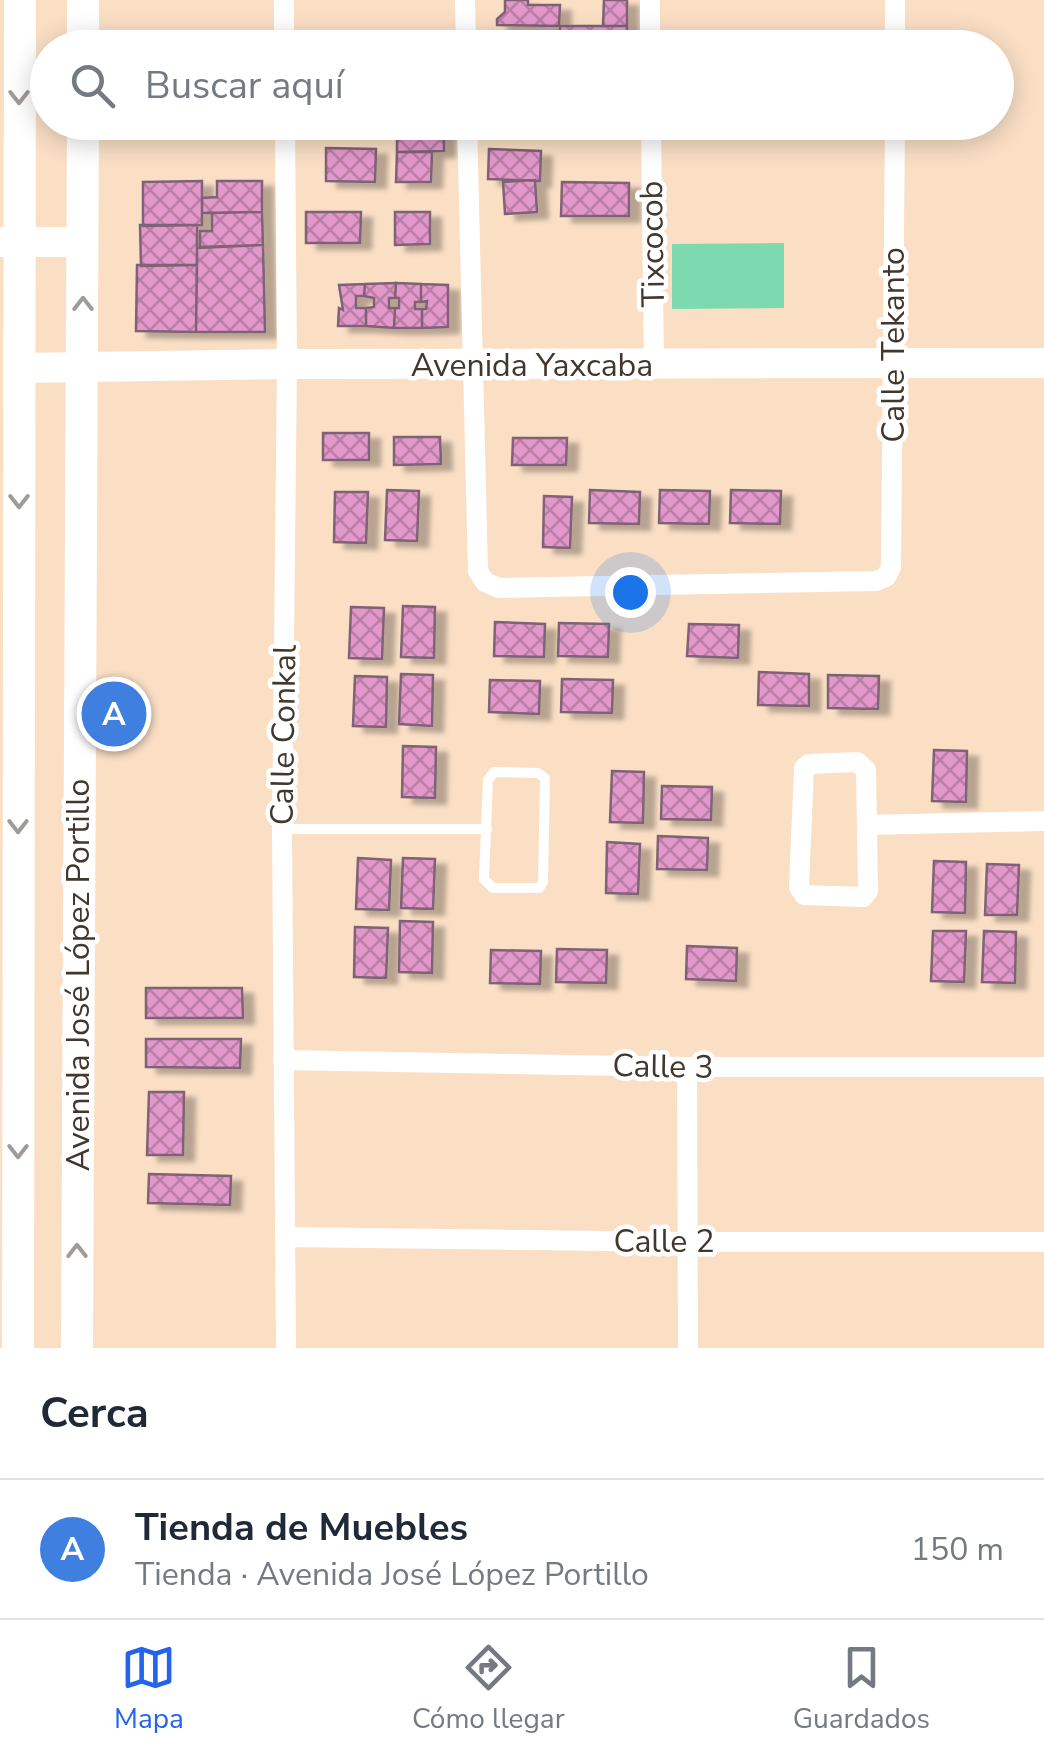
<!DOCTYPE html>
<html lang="es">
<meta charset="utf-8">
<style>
:root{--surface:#fff;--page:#f6f6f7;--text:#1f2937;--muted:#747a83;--line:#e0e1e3;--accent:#2563eb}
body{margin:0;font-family:"Nunito Sans",sans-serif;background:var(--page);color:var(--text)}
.you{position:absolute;left:630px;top:592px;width:35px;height:35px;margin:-25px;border:8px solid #fff;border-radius:50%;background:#1a73e8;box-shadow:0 0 0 15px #1a73e833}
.badge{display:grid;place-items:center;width:65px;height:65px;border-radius:50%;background:var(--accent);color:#fff;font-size:32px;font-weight:700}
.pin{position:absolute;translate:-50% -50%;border:5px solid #fff;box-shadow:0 2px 10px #0006}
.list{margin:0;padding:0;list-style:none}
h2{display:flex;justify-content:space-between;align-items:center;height:130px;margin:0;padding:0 40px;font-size:42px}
h2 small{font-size:32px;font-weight:400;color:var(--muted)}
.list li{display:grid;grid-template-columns:65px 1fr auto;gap:30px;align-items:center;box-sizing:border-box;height:140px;padding:0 40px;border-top:2px solid var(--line)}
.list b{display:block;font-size:38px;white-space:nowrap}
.list p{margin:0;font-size:32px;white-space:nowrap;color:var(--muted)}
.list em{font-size:32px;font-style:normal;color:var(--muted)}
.icon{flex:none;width:55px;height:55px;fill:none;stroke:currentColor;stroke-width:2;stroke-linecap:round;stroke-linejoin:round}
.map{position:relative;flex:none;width:1044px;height:1348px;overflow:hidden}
.search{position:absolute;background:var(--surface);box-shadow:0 5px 25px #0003;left:30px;right:30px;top:30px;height:110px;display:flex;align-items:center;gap:25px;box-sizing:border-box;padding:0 35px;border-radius:55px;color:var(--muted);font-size:38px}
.sheet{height:270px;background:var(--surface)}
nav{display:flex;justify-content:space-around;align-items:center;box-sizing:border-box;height:140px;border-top:2px solid var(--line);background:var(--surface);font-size:28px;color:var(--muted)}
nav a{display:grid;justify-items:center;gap:5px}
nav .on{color:var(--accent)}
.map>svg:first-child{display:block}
.pitch{fill:#7dd9b0}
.building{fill:url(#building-cross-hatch);stroke:#7f6275;stroke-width:2.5;filter:url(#shadow)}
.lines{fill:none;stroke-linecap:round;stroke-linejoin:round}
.lane{stroke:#fff;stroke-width:10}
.street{stroke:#fff;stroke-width:20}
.secondary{stroke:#fff;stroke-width:30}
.primary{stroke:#fff;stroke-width:32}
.oneway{stroke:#a09b96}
.labels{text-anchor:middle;stroke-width:9;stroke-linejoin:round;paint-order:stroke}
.street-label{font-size:32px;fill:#41372c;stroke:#fff}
</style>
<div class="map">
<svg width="1044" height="1348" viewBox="0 0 1044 1348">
<defs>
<pattern id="building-cross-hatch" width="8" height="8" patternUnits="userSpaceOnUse" patternTransform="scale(2.5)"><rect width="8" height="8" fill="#e398cb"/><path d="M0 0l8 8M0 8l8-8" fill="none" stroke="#ba7da5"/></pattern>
<filter id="shadow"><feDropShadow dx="11" dy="6" stdDeviation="2.5" flood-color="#0004"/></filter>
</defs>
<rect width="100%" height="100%" fill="#fadfc5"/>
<path class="pitch" d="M784,243V308L672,309V244Z"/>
<path class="building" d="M505,0H528V5H560L559,26L497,25V19L505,12Z
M604,0H627V26H603Z
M560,26H627V48H568V41H560Z
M397,122H444V151L397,152Z
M326,148L376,149L375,182L326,181Z
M489,149L541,151L540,181L488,179Z
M397,152H432L431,182H396Z
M535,180L537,212L505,214L503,182Z
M202,181V225L143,226V182Z
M217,181H262V212L202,213V198L217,197Z
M562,182L629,183V216H561Z
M262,212L263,245L200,247V231H212V213Z
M306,212H361L360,243H306Z
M395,212H430V244L395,245Z
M140,225H197V265L141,266Z
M263,245L265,332H196L197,248Z
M137,265H197L196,332L136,331Z
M396,283L421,284V302H415V309H422V328H394L395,308H399V298H395Z
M396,283L395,298H389V308H395L394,328L366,326V308L374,307V298L364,296L365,284Z
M365,284L364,296H356V308H366V326H338L339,308L343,310L339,285Z
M421,284L448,285V327L422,328V309H426L427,301L421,302Z
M323,433H369V460H323Z
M394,437H440L441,464L394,465Z
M513,438H567L566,465H512Z
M387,490L419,491L417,541L385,540Z
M590,490L640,492L639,524L589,523Z
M660,490L710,491L709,524L659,523Z
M731,490L781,491L780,524L730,523Z
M335,492H368L366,543L334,542Z
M544,496L572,497L570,548L543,547Z
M403,606L435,607L434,658L401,657Z
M351,607L384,608L382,659L349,658Z
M495,622L545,624L544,657L494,656Z
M559,623L609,624L608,657L558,656Z
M689,624L739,625L738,658L687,656Z
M759,672L809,674V706L758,705Z
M401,674L433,675L432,726L399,724Z
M828,675L879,676L878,709L828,708Z
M355,676L387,677L386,727L353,726Z
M562,679L613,680L612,713L561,712Z
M490,680L540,681L539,714L489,712Z
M403,746L436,747L435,798L402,797Z
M934,750L967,751L966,802L932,801Z
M612,771L644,772L643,823L610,822Z
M662,786L712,787L711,820L661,819Z
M658,836L708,838L707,870L657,869Z
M607,842L640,844L638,894L606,893Z
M358,858L391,860L389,910L356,909Z
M403,858L435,859L433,909L401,908Z
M934,861L966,862L965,913L932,912Z
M987,864L1019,865L1017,915H985Z
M400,921L433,922L432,973L399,972Z
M355,927L388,928L386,978L354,977Z
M933,931H966L964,982L931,981Z
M984,931L1016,932L1015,983L982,982Z
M687,946L737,948L736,981L686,979Z
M557,949L607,950L606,983L556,982Z
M491,950L541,951L540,984L490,983Z
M146,988H242L243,1018H146Z
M146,1039H241L240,1068L146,1067Z
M149,1092H184L183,1155H147Z
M149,1174L231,1176L230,1205L148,1203Z"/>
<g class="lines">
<path class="lane" d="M494,772L538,773L545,778L543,882L539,888H493L484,879L488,780Z
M283,829H487"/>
<path class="street" d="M284,0V48
M465,0L466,48
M650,0V48
M895,48V0
M285,122L287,364L282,829L286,1348
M467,122L478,571L485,582L499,588L876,581L886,577L891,567L895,122
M651,122L654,366
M857,762L866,770L868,891L863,897L804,895L799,887L804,768L809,764Z
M868,825L1044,821
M283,1060L687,1067H1044
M687,1067L688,1348
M285,1237L687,1242H1044"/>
<path class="secondary" d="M0,242H82
M20,368L287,364L1044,363"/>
<path class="primary" d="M83,48V0
M18,1348L20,0
M77,1348L83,122"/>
</g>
<defs><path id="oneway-chevron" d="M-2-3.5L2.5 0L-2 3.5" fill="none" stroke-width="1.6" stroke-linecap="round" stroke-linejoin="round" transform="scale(2.5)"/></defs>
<g class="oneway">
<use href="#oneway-chevron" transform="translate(19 97) rotate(90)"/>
<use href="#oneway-chevron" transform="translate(83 304) rotate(-90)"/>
<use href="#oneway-chevron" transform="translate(19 501) rotate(90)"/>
<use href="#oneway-chevron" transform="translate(18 826) rotate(90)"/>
<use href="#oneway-chevron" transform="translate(18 1151) rotate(90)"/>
<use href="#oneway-chevron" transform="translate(77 1251) rotate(-90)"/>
</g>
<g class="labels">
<g class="street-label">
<text transform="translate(652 244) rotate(-91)" y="11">Tixcocob</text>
<text transform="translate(893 345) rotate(-90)" y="11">Calle Tekanto</text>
<text x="532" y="376">Avenida Yaxcaba</text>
<text transform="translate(283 735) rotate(-89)" y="11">Calle Conkal</text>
<text transform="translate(78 975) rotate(-90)" y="11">Avenida José López Portillo</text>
<text transform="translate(663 1066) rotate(1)" y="11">Calle 3</text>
<text x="664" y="1252">Calle 2</text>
</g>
</g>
</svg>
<div class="you"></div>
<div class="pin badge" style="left:114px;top:714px;background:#3f7fe0">A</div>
<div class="search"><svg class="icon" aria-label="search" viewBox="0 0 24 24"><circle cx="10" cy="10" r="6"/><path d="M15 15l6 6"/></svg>Buscar aquí</div>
</div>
<section class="sheet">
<h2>Cerca<small></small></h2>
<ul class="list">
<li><span class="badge" style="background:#3f7fe0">A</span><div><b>Tienda de Muebles</b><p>Tienda · Avenida José López Portillo</p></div><em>150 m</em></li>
</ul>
</section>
<nav>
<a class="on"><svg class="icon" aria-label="map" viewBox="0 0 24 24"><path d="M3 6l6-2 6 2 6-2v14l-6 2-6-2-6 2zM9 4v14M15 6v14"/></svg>Mapa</a>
<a><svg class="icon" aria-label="directions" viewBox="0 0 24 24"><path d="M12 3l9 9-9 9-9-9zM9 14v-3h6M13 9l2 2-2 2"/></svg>Cómo llegar</a>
<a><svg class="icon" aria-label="saved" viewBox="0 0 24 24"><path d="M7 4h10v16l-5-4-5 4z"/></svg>Guardados</a>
</nav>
